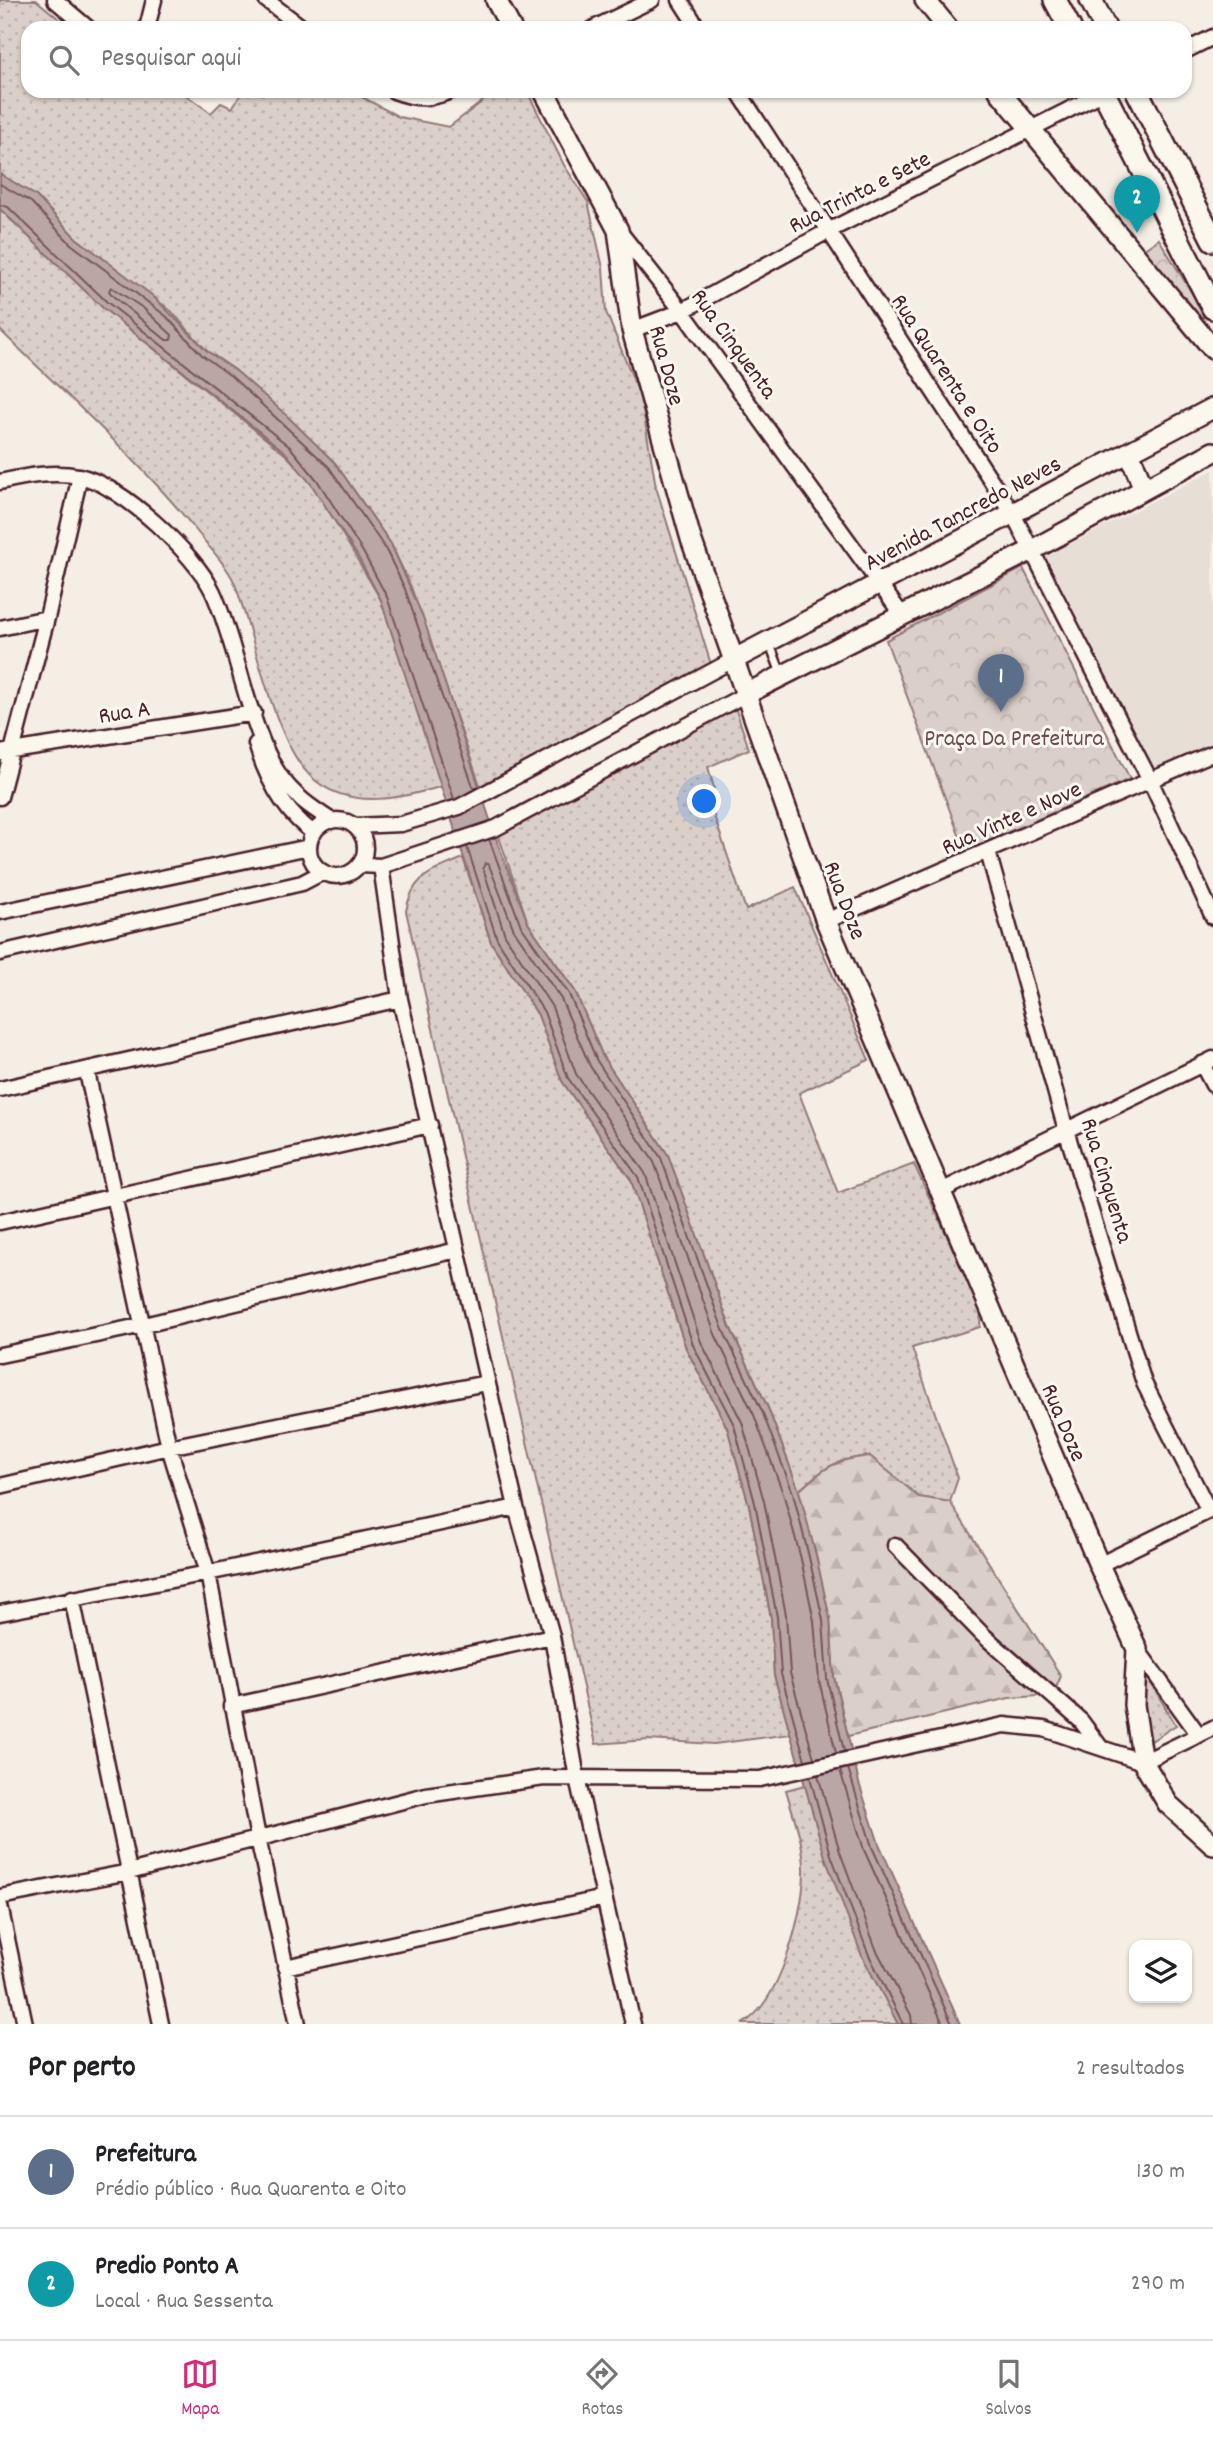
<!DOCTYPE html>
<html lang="pt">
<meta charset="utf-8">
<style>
:root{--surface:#fff;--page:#f2f2f2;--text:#202124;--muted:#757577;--line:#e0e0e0;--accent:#db2777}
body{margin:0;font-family:Dekko,sans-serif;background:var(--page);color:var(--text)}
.controls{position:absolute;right:21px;bottom:21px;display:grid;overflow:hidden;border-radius:14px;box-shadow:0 2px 5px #0004}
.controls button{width:63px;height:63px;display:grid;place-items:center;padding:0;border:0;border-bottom:2px solid var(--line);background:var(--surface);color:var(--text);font:35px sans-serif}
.you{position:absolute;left:705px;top:802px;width:24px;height:24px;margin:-18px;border:5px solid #fff;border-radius:50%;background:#1a73e8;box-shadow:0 0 0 10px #1a73e833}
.badge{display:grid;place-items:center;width:46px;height:46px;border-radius:50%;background:var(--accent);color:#fff;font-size:23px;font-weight:700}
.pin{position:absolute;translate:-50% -58px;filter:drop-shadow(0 2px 4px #0008)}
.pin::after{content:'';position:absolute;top:37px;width:24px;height:21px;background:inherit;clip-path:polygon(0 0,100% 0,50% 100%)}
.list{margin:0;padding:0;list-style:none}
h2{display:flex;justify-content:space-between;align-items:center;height:91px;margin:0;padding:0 28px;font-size:30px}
h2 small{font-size:23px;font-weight:400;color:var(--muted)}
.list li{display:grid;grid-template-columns:46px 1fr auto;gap:21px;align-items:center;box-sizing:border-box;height:112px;padding:0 28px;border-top:2px solid var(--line)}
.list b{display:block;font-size:26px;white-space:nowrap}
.list p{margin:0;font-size:23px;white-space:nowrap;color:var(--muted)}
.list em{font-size:23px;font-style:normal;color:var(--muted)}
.icon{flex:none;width:38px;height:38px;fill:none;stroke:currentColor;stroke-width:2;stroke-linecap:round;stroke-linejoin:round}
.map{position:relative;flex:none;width:1213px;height:2024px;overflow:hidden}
.search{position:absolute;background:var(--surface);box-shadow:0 2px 5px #0004;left:21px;right:21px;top:21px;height:77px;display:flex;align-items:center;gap:18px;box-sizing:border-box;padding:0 24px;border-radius:21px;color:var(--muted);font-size:26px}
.sheet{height:315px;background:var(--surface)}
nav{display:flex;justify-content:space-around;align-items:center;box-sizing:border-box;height:98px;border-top:2px solid var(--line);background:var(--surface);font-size:19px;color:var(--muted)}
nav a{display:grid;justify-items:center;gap:4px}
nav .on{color:var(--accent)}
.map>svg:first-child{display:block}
.built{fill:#e7dfd6}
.grass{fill:url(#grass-dots);stroke:#92787a;stroke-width:2}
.forest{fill:url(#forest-firs);stroke:#92787a;stroke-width:2}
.park{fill:url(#park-crowns);stroke:#92787a;stroke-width:2}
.water{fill:#baa7a5;stroke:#8d7174;stroke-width:2}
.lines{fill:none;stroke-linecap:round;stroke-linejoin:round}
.shore{stroke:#77555c;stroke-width:2}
.lane-casing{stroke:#4a1f2b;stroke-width:12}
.street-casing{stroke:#4a1f2b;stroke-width:19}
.secondary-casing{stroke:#4a1f2b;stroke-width:24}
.primary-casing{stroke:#4a1f2b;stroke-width:26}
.lane{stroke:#fbf7ec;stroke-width:7}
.street{stroke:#fbf7ec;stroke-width:14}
.secondary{stroke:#fbf7ec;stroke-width:19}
.primary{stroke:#fbf7ec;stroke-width:21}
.labels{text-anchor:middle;stroke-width:6;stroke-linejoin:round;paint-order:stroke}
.street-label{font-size:24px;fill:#4a1f2b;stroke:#fbf7ec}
.park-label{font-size:24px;fill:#6e4b52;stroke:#fbf7ec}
</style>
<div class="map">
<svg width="1213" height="2024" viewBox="0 0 1213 2024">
<defs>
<pattern id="grass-dots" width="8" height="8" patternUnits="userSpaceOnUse" patternTransform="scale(1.75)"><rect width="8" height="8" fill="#dbd0c9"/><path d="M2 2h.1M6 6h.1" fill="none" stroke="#bdb2ad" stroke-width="1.8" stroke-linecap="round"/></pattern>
<pattern id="forest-firs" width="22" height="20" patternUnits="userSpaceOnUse" patternTransform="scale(1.75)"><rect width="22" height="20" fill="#dbd0c9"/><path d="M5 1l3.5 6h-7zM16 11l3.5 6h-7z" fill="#bdb2ad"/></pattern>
<pattern id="park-crowns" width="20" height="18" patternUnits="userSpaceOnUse" patternTransform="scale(1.75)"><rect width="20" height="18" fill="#dbd0c9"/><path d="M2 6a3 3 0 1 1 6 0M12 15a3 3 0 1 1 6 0" fill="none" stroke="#bdb2ad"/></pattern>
</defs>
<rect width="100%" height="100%" fill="#f4eee4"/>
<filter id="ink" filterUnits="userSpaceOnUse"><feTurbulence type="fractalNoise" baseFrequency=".0143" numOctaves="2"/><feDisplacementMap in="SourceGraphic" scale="14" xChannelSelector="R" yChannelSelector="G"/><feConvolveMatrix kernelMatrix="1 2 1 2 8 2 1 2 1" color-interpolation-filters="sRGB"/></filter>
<g filter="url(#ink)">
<path class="built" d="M1213,470V742L1154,770L1045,557Z"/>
<path class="grass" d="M0,0H36L70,28H28V91H180L211,113L221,103L232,108L243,91H351L399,117L449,127L496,91H527L564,165L588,202L603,268L606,312L641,398L656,487L713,671L481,788L411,587L391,544L335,463L235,370L207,351L171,311L76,238L36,196L0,174Z
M0,209L103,308L286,455L312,482L381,600L443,786C403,798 352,810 316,781C273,748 255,633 234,582C228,567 213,552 203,539C143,463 69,398 0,330Z
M733,701L749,749L708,767L714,788L706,792L746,910L795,887L869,1060L799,1093L838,1193L914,1164L981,1311L980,1327L912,1348L958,1478L950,1502L919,1497L869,1456C836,1459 823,1468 799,1491L768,1408L730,1327L668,1155L603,1057L575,991L528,923L496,828Z
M463,858L491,942L538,1015L562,1081L631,1180L686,1348L727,1427L749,1505L771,1618L774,1675L791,1734L714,1744L648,1740L596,1744L406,911C413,874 432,872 463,858Z
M1144,1672L1176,1725L1148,1743L1143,1711Z
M805,1785C829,1872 855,1943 898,2024H742C780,2004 803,1914 804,1874C805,1845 794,1818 786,1790Z"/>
<path class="forest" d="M870,1456L919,1497L950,1502L1061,1676L1053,1695L1009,1698L848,1736L834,1677L830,1619L799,1491C823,1468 836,1459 870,1456Z"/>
<path class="park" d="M1159,239L1204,313L1202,321L1143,250Z
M1023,568L1130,779L965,851L886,640Z"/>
<path class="water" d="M0,174L36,196L76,238L153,296L207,351L235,370L284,413L335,463L391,544L423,617L498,844L528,923L575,991L603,1057L668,1155L730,1327L768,1408L799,1491L816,1555L830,1619L834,1677L859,1783L879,1844L960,2024H898L862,1956L825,1857L774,1675L771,1618L749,1505L727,1427L686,1348L631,1180L562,1081L538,1015L491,942L381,600L357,555L311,484L285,452L103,308L0,209Z"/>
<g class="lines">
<path class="shore" d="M0,184L31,202L71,244L166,316L202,355L231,376L329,467L385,548L405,589L474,789
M0,205L8,207L107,302L290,447L317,480L363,552L387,597L454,799
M111,287L143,308L172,335L171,340H166L113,296L109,291Z
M489,839L521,926L569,994L597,1061L661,1158L723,1330L762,1411L793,1493L809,1557L823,1620L827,1679L844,1751
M467,847L497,939L544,1012L568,1078L638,1177L693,1345L734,1425L755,1503L777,1617L781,1674L805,1760
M814,1758L790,1673L786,1615L764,1501L742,1422L701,1342L645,1173L576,1074L552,1007L505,935L483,868L485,863L489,865L514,930L561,999L590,1066L654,1162L715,1334L754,1415L784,1496L801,1559L814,1621L819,1680L836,1753
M848,1768L872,1847L952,2024
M840,1770L864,1850L943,2024
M818,1775L840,1852L876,1949L911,2015L912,2024
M810,1777L831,1855L868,1953L903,2024"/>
<g class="lane-casing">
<path id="lane" d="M769,642L781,673"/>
</g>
<g class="street-casing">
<path id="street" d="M55,0L88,28
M266,0L303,28
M680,0L698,28
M147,28L154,0
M594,28L652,0
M1185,51L1213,37
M394,91C416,99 429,100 451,91
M738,91L1013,514L1150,780L1213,917
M619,231L682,311L902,615
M632,330L682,311L828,231L1106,91
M0,482C26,476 53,471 79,476C121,484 195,554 213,592C238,647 248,728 280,776C294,796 312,808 332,821
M0,628L47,618
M256,744C267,779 284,813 314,833
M0,753L254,713
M0,797L47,618L80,476
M309 848a28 28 0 1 1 56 0a28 28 0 1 1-56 0Z
M354,826L401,824L459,807L733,660
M988,852L1066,1130L1144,1383L1209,1511
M359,865L381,866L496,828L748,693
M381,866L400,999L516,1507L552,1636L577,1778L633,2024
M0,912L309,847
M826,921L1213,753
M0,953L302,883L323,872
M1202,1064L1213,1085
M87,1072L169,1447L208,1573L258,1838L298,2024
M0,1089L400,999
M941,1191L1213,1059
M0,1222L430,1125
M0,1355L144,1325L457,1250
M0,1486L169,1447L486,1383
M895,1545L983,1635L1081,1721L1101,1748
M1099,1565L1213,1509
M72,1598L161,2024
M0,1613L208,1573L516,1507
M1137,1649L1199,1735
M231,1706L552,1636
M0,1897L129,1872L426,1795L544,1778L760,1779L1004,1725L1044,1729L1143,1762L1213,1728
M0,1906L25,2024
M285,1967L604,1898"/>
</g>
<g class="secondary-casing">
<path id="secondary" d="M496,0L511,28
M925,0L948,28
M544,91L618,230L632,330L691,539L826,921L1099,1565L1137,1649L1134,1705L1143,1762L1168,1804L1213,1845
M999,91L1213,349
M1129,452L1144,489
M733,660L1213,408
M748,693L1032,550L1213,452"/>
</g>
<g class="primary-casing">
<path id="primary" d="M1055,0L1070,28
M1091,0L1105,28
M1103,91L1213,308
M1137,91L1213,240"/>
</g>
<use href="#lane" class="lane"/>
<use href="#street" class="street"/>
<use href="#secondary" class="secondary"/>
<use href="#primary" class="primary"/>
</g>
</g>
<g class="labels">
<g class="street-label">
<text transform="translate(859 191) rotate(-27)" y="8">Rua Trinta e Sete</text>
<text transform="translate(735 343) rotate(54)" y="8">Rua Cinquenta</text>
<text transform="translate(668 365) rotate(75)" y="8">Rua Doze</text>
<text transform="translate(948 373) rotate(57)" y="8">Rua Quarenta e Oito</text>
<text transform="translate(962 512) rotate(-28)" y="8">Avenida Tancredo Neves</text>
<text transform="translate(124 711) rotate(-9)" y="8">Rua A</text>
<text transform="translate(1011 817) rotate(-24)" y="8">Rua Vinte e Nove</text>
<text transform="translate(846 900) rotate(69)" y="8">Rua Doze</text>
<text transform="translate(1108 1180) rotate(73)" y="8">Rua Cinquenta</text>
<text transform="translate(1065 1422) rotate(67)" y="8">Rua Doze</text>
</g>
<g class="park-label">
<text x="1014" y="745">Praça Da Prefeitura</text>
</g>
</g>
</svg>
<div class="controls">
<button><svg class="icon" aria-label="layers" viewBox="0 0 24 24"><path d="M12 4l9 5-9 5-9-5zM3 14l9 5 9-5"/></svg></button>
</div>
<div class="you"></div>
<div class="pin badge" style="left:1001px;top:712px;background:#5c6f8a">1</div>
<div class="pin badge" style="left:1137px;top:233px;background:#0f9aa8">2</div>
<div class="search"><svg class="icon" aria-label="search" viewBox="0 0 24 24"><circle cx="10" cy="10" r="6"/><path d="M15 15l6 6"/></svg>Pesquisar aqui</div>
</div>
<section class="sheet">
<h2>Por perto<small>2 resultados</small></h2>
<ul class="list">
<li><span class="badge" style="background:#5c6f8a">1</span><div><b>Prefeitura</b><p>Prédio público · Rua Quarenta e Oito</p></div><em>130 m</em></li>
<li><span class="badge" style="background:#0f9aa8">2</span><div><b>Predio Ponto A</b><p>Local · Rua Sessenta</p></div><em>290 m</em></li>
</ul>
</section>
<nav>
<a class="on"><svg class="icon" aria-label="map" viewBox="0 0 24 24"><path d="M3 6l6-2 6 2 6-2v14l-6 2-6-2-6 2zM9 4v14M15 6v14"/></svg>Mapa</a>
<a><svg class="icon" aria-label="directions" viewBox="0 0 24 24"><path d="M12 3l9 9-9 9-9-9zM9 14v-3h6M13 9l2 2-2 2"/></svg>Rotas</a>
<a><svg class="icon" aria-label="saved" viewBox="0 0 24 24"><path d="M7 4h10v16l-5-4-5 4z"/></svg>Salvos</a>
</nav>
